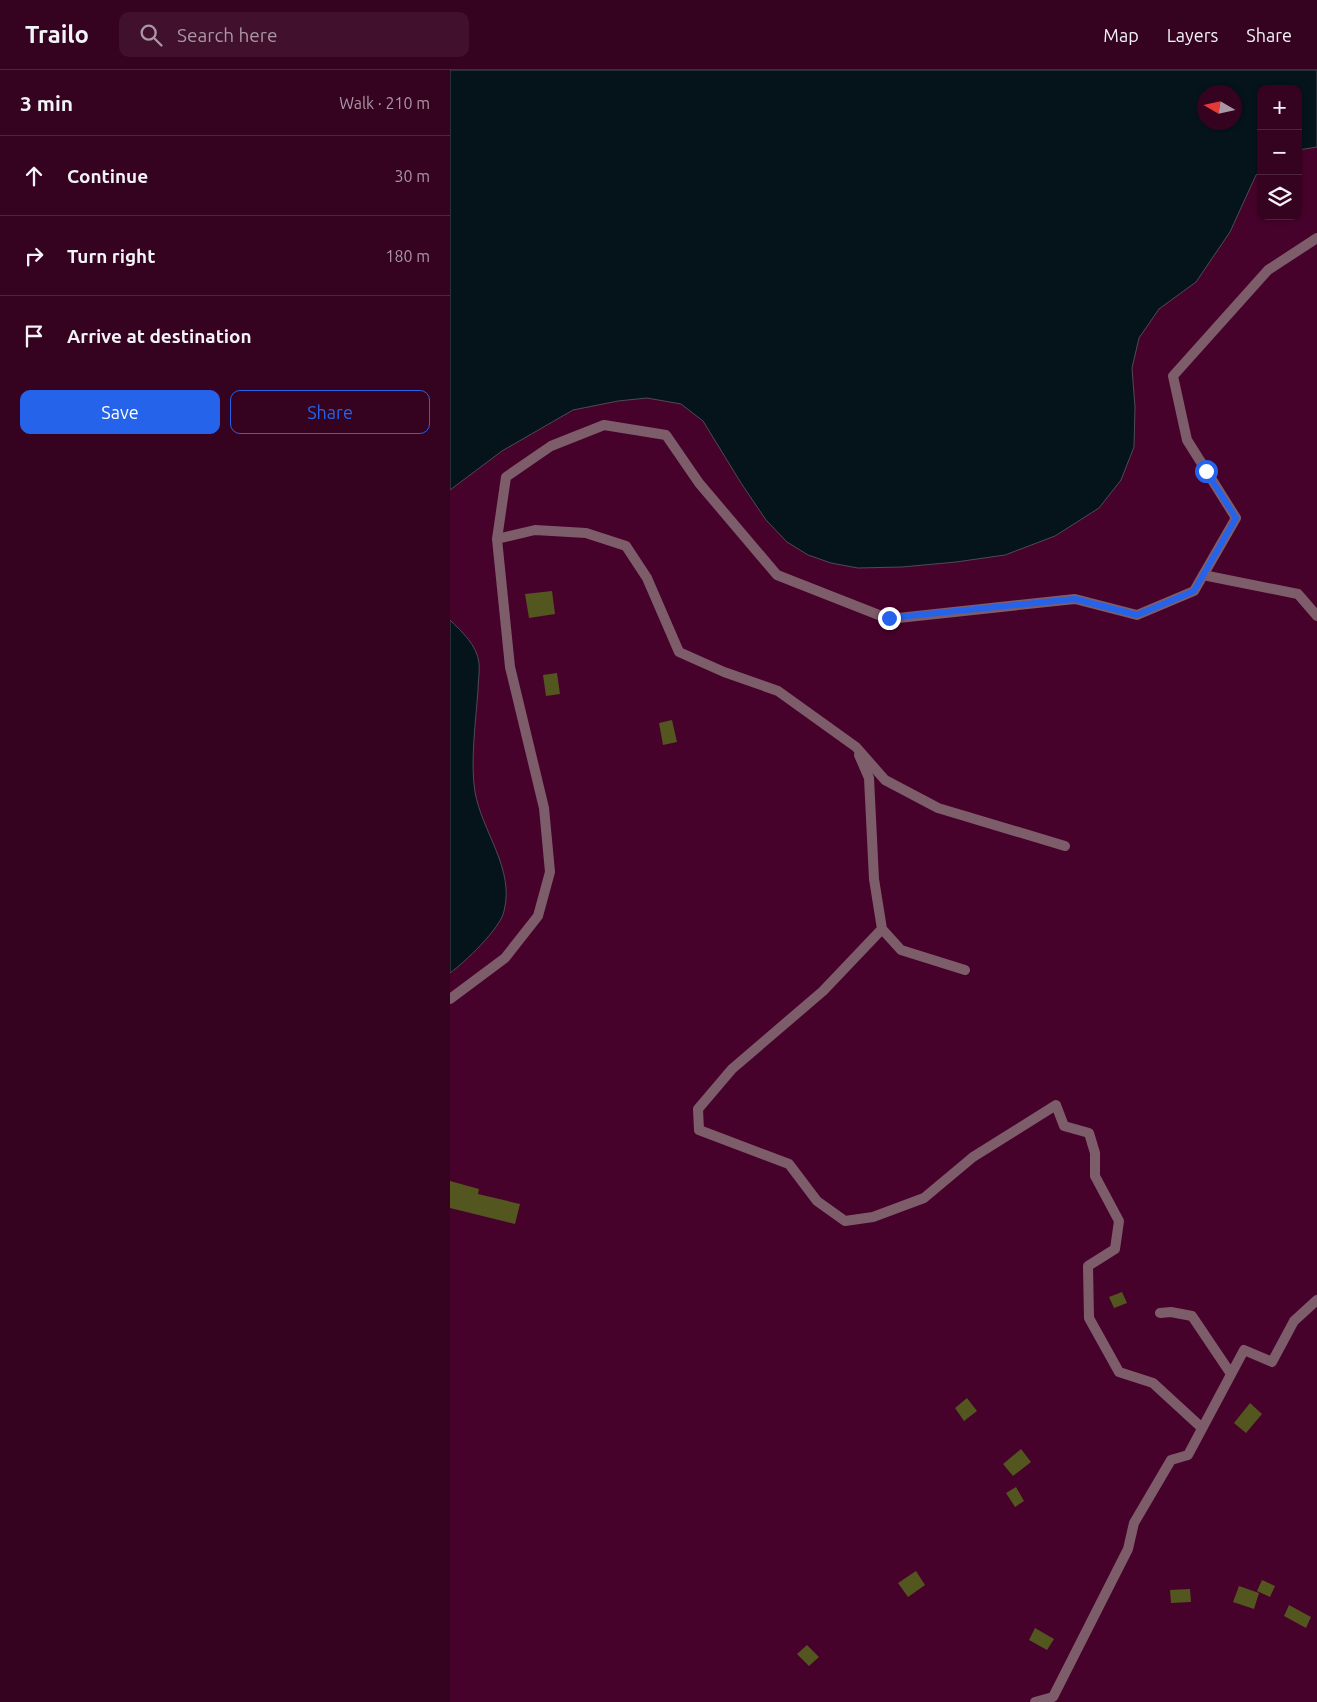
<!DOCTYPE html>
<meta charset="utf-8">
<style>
:root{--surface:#350220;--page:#40102d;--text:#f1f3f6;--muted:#aa97a5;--line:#4f243e;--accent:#2563eb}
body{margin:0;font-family:Ubuntu,sans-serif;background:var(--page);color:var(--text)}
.controls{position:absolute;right:15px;top:15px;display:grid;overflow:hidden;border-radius:10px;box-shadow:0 1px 4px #0004}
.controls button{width:45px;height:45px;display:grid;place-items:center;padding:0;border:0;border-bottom:1px solid var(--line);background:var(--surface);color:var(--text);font:25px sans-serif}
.compass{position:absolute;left:747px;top:15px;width:45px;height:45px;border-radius:50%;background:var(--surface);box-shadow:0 1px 4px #0004;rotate:279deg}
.stop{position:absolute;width:15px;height:15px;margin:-11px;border:4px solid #2563eb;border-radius:50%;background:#fff}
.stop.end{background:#2563eb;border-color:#fff;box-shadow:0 1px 5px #0008}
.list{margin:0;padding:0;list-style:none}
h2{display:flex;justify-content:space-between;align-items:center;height:65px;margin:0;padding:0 20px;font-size:21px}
h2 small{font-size:16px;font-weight:400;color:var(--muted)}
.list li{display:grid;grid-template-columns:32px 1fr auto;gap:15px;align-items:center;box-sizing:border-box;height:80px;padding:0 20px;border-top:1px solid var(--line)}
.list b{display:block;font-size:19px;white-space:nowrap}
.list em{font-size:16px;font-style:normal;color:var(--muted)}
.actions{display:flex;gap:10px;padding:15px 20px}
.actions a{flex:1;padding:11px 0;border:1px solid var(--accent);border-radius:10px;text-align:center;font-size:18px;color:var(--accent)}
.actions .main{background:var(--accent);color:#fff}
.icon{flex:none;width:28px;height:28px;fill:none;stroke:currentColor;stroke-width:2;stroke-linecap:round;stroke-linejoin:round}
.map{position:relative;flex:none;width:867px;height:1632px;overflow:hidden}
header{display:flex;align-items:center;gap:30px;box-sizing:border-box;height:70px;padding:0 25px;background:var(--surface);border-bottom:1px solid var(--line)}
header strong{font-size:24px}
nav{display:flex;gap:28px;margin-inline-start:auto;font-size:18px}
.search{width:350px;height:45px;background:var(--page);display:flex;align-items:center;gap:12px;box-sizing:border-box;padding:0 18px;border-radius:10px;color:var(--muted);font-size:19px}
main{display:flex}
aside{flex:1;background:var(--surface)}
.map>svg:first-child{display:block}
.water{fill:#05131a;stroke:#4e4b56;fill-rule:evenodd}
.building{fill:#53561f}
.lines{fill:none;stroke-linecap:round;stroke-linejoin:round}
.street{stroke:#7e5d6b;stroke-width:10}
.route{stroke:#2563eb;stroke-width:6}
</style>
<header>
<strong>Trailo</strong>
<div class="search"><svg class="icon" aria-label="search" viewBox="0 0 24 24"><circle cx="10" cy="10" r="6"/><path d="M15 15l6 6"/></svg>Search here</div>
<nav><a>Map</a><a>Layers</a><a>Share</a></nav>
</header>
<main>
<aside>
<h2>3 min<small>Walk · 210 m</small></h2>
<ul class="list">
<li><svg class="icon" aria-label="ahead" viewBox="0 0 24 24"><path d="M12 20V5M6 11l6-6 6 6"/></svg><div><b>Continue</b></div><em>30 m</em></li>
<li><svg class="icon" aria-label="right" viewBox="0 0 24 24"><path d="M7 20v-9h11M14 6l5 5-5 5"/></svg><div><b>Turn right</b></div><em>180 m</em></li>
<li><svg class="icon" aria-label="arrive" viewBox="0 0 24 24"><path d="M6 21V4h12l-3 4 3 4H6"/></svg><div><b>Arrive at destination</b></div></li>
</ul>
<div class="actions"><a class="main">Save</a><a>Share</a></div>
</aside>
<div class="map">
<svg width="867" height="1632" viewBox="0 0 867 1632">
<rect width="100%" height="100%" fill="#47022b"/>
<path class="water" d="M0,0H867V77L848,80V19H811V101L806,105L780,162L746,212L709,239L689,268L682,298L685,337L684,377L671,410L649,438L605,466L555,485L506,492L452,497L408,498L381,493L358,485L337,472L316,450L291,413L253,351L231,334L197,328L168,331L123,340L52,381L0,420ZM754,22H784V52H754Z
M0,550C12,562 27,575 29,593C30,601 28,611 28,620C26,649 20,693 25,722C32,762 65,799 54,841C51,858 14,893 0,903Z"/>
<path class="building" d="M102,521L105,544L79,548L75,524Z
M107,603L110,624L96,626L93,605Z
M222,650L227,672L213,675L209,653Z
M0,1111L29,1119L28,1124L70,1134L65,1154L0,1138Z
M672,1222L677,1233L664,1238L659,1227Z
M517,1328L527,1341L514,1351L505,1338Z
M800,1333L812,1344L796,1363L784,1353Z
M571,1379L581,1392L563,1406L553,1394Z
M566,1417L574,1431L565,1437L556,1423Z
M466,1501L475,1515L458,1527L448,1513Z
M812,1510L825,1516L820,1527L807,1521Z
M789,1516L809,1523L804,1539L783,1532Z
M740,1519L741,1532L721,1533L720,1520Z
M839,1535L861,1547L856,1558L834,1546Z
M585,1558L604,1569L597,1580L579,1570Z
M357,1575L369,1587L359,1596L347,1584Z"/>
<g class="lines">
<path class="street" d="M47,469L85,460L136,463L176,476L197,508L229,582L274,602L328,621L406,677L435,710L488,738L615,776
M753,505L848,524L867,546
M409,685L419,708L424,809L432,859L451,880L515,900
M432,859L373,921L282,999L248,1039L249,1060L339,1094L367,1131L395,1151L423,1147L474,1128L523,1087L606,1035L614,1056L639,1063L645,1083V1106L669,1151L665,1179L638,1196L639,1248L669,1302L703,1313L752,1358
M0,929L55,888L88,846L100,802L94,738L60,597L47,469L56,407L101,376L154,355L216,365L249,413L327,505L439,549L625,529L687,545L744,521L786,448L737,370L723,306L818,200L867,168
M710,1243L721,1242L742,1246L781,1304
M585,1632L603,1627L678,1479L684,1453L721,1390L738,1385L794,1280L822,1292L844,1251L867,1230"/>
</g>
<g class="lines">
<path class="route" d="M439,548L625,529L687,545L744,521L786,448L756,401"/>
</g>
</svg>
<div class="controls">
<button>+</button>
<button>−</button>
<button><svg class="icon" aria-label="layers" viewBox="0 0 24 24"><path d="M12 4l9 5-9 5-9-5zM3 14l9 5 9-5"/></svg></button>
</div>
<svg class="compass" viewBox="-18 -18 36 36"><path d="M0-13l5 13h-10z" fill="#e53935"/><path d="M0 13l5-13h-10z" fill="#aa97a5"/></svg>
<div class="stop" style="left:756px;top:401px"></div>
<div class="stop end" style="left:439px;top:548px"></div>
</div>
</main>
